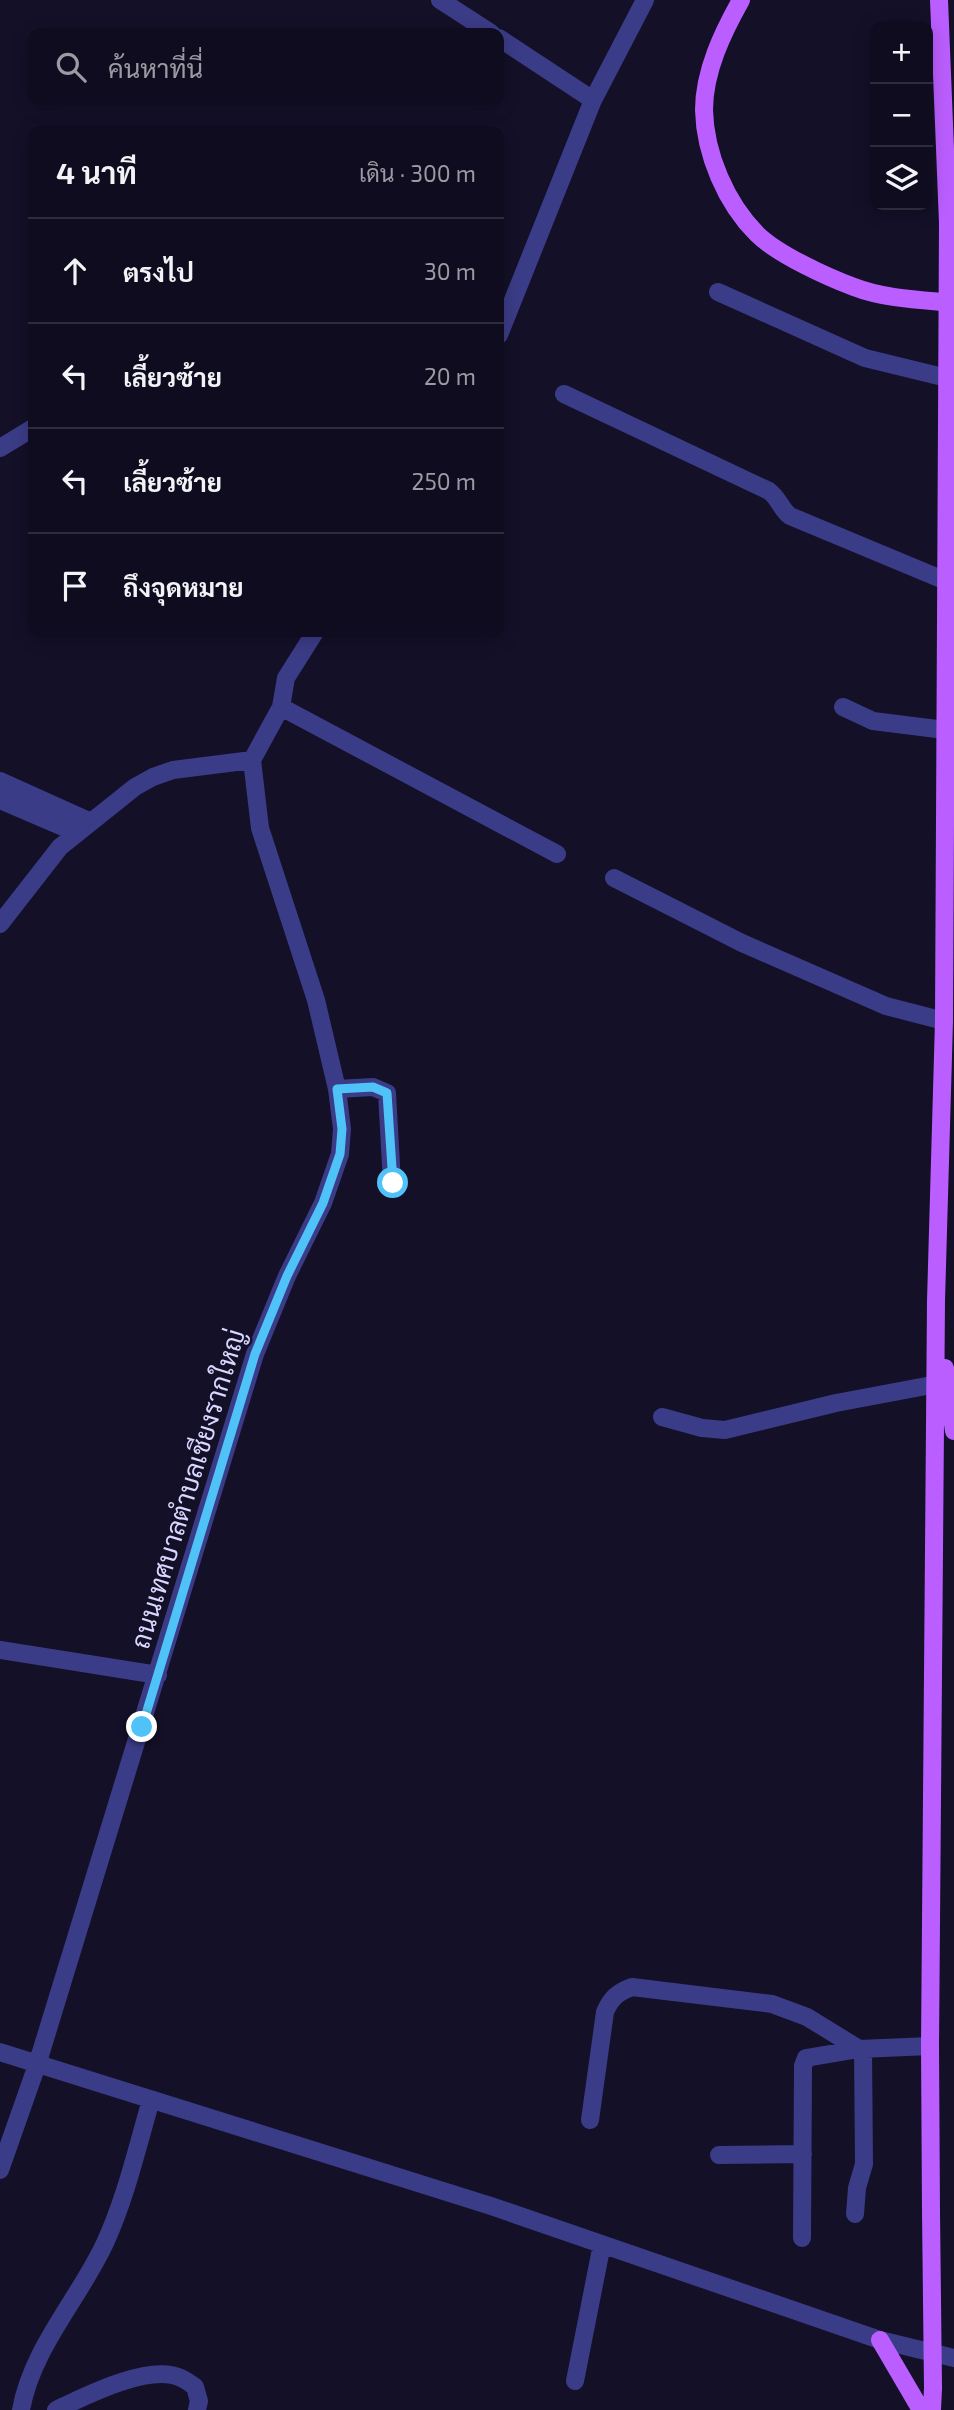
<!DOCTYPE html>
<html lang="th">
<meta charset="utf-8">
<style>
:root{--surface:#0e0c1e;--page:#1c1a2b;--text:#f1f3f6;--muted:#9b9ba4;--line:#2e2c3c}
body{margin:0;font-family:"Exo 2",Sarabun,sans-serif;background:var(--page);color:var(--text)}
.controls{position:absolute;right:21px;top:21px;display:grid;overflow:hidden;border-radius:14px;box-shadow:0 4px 18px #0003}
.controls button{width:63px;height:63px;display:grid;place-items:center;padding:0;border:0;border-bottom:2px solid var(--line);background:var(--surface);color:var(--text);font:35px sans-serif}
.stop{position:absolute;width:21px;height:21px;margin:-16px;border:5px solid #4fc3f7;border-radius:50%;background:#fff}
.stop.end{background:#4fc3f7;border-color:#fff;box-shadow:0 2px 7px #0008}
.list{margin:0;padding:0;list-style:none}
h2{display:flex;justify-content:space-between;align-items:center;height:91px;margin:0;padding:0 28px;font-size:30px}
h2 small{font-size:23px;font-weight:400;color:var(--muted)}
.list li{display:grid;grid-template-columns:46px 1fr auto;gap:21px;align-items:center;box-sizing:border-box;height:105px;padding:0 28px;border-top:2px solid var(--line)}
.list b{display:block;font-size:26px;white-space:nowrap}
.list em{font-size:23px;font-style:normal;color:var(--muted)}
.icon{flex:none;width:38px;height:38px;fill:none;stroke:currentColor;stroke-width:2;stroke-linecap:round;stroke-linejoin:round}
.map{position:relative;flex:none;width:954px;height:2410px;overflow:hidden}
.search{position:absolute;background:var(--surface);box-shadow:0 4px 18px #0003;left:28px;top:28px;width:476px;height:77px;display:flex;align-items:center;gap:18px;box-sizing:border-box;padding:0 24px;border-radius:14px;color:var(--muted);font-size:26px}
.panel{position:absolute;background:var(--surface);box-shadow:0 4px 18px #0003;left:28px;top:126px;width:476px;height:511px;border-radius:14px}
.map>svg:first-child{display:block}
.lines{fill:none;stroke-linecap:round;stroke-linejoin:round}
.minor{stroke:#3b3c87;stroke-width:18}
.major{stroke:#bb5eff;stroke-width:18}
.major-bridge{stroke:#bb5eff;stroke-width:18}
.route{stroke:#4fc3f7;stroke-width:9}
.labels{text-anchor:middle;stroke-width:5;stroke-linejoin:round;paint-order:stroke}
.street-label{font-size:26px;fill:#d9d7ff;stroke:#131028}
</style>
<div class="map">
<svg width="954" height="2410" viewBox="0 0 954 2410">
<rect width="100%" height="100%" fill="#131028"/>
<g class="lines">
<path class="minor" d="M440,0L491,33
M499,38L593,100
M718,292L865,358L947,378
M499,335L593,100L645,0
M564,394L769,491C779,498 781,510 790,516L946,581
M0,448L33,428
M281,707L557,854
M843,707L873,721L945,730
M0,781L91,822
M0,800L77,833
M614,878L742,943L886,1006L944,1021
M0,924L60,847L135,787L153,777L173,770L252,760
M337,1089L373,1087L387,1093L392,1183
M662,1417L702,1428L725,1430L836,1403L937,1384
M0,1650L158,1675
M0,2052L491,2206L880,2340L954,2358
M590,2120L605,2012C611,1998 618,1992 632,1987L772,2004L807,2017L859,2049
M719,2155L803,2154
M0,2170L37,2065L255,1354L287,1276L323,1203L340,1154L342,1129L337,1089L316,1000L260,828L252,760L281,707L286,678L315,632
M855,2214L857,2188L864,2164L863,2049
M802,2238L803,2066L806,2058L859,2049L930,2046
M575,2381L602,2244
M21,2410C32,2348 79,2299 105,2243C126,2197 137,2148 151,2100
M56,2410C85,2396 150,2363 181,2378C186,2380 191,2384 195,2387L199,2401L197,2410"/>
<path class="major" d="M945,1368L954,1431
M931,2212L930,2046L936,1301L944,1021L948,223L939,0
M880,2340L921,2410
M932,2410L933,2388"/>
<path class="major-bridge" d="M741,0C723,32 704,71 704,110C705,154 726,203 757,234C777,254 827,277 854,287C885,299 922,300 954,303
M931,2212L933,2388"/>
</g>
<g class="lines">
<path class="route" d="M142,1727L255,1354L287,1276L323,1203L340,1154L342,1129L337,1089L373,1087L387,1093L393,1183"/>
</g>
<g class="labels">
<g class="street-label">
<text transform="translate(188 1489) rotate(-73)" y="9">ถนนเทศบาลตำบลเชียงรากใหญ่</text>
</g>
</g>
</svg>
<div class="controls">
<button>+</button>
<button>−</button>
<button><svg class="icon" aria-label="layers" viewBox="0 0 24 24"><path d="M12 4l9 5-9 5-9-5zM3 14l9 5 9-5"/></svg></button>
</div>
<div class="stop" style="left:393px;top:1183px"></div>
<div class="stop end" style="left:142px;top:1727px"></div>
<div class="search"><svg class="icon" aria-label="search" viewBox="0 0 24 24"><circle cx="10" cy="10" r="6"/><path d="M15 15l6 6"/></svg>ค้นหาที่นี่</div>
<section class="panel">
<h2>4 นาที<small>เดิน · 300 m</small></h2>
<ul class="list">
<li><svg class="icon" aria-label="ahead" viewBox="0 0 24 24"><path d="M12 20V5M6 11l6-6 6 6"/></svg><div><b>ตรงไป</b></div><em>30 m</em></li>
<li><svg class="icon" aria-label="left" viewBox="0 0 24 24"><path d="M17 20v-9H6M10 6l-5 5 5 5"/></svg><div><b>เลี้ยวซ้าย</b></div><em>20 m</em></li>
<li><svg class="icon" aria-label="left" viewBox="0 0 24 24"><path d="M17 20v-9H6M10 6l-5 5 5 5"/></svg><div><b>เลี้ยวซ้าย</b></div><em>250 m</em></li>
<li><svg class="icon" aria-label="arrive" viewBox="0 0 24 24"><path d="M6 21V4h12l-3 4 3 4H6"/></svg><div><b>ถึงจุดหมาย</b></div></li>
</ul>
</section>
</div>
